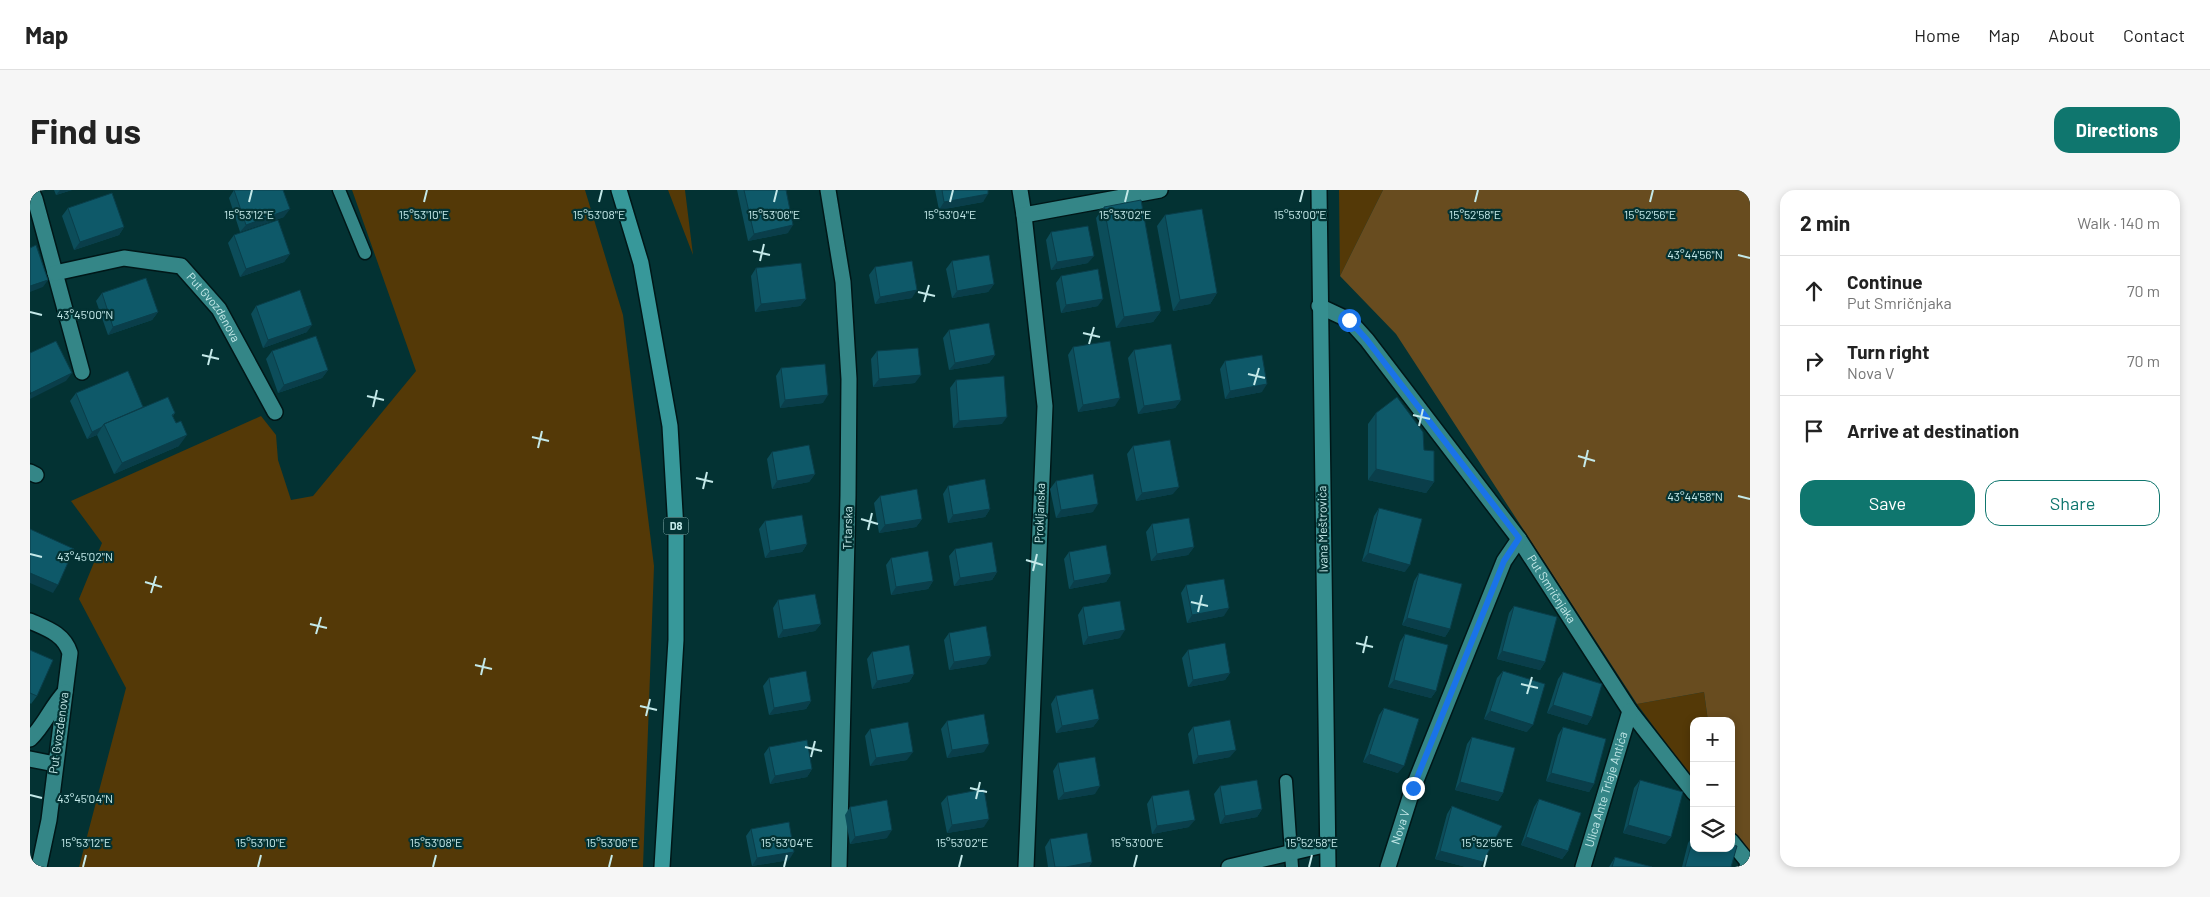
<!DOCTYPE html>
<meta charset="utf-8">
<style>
:root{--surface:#fff;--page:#f6f6f6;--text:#222;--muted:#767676;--line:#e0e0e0;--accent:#0f766e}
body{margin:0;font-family:Barlow,sans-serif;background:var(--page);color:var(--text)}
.controls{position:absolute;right:15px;bottom:15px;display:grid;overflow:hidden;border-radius:10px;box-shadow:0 2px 8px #0003}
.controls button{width:45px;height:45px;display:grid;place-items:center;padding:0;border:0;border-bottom:1px solid var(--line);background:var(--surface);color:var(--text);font:25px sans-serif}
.stop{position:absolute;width:15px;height:15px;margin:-11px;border:4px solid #1a73e8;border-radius:50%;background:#fff}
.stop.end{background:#1a73e8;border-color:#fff;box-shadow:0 1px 5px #0008}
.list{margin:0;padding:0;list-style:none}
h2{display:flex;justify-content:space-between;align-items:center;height:65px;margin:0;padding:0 20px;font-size:21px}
h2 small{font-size:16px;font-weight:400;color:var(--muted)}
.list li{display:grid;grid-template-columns:32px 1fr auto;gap:15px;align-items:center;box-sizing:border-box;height:70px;padding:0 20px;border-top:1px solid var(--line)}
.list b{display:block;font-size:19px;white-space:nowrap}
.list p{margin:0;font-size:16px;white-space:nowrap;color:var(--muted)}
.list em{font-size:16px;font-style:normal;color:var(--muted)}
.actions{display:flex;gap:10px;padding:15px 20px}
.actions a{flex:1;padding:11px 0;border:1px solid var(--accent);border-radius:15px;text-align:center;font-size:18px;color:var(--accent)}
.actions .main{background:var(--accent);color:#fff}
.icon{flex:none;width:28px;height:28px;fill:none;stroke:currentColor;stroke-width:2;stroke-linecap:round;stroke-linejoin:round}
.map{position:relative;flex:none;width:1720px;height:677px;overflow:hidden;border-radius:15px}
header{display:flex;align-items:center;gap:30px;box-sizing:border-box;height:70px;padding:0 25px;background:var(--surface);border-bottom:1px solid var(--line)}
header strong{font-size:24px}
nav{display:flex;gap:28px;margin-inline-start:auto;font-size:18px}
.intro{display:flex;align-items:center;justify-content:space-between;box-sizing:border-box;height:120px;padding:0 30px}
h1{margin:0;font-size:35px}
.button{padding:12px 22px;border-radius:15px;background:var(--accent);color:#fff;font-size:18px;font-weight:700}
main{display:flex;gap:30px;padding:0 30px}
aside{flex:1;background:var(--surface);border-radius:15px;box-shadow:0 2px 8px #0003}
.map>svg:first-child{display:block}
.green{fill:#543907}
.forest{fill:#684c1f}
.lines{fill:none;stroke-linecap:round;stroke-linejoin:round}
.lane-casing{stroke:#001718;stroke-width:15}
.street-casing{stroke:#001718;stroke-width:18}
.secondary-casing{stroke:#001718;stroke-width:18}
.primary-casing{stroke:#001718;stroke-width:18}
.lane{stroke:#348687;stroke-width:12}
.street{stroke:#348687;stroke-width:15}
.secondary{stroke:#368f90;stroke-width:15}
.primary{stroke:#37989a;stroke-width:15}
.wall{fill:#0c4d5a}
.shaded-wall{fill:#0a3e4a}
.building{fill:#0e5969;stroke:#0a3e4a}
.route{stroke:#1a73e8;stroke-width:6}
.ticks{fill:none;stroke:#c4e9e9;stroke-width:2}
.labels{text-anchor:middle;stroke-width:4.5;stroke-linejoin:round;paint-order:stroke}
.shield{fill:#033233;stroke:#8ab2b2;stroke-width:1}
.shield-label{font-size:11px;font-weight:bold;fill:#c4e9e9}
.street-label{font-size:12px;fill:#c4e9e9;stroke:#033233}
.ticks-label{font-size:12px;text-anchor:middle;fill:#c4e9e9;stroke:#033233;stroke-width:4.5;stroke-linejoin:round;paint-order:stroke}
</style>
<header>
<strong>Map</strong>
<nav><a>Home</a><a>Map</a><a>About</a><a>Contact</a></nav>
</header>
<div class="intro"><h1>Find us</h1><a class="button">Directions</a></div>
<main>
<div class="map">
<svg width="1720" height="677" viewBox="0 0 1720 677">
<rect width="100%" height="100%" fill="#033233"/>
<path class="green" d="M322,0H555L593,125L624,376L613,677H49L96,498L49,409L72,353L41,311L231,226L246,245L248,270L261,310L283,306L386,181Z
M638,0H655L663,65Z
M1309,0H1353L1310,86Z
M1674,502L1678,531H1664V591L1607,514Z"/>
<path class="forest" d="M1353,0H1720V666L1701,641V531H1678L1674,502L1607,514L1366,144L1310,86Z"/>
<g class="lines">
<g class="lane-casing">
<path id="lane" d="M309,0L335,63
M1256,591L1262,677"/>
</g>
<g class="street-casing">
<g id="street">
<path d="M1,0L5,9L52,182"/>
<path d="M798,0L813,92L819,189L818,306L809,677"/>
<path d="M990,0L994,25L1015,216L996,677"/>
<path d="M994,25L1130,0"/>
<path id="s1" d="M25,83L94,68L151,76L189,119L245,222"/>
<path id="s2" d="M1289,116L1319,130L1337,150L1489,349L1600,521L1664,603"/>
<path d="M0,282L6,285"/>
<path d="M0,431C18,439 34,444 40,463L19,630L9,677"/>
<path d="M0,549C14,536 21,517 35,502"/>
<path d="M0,569L25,574"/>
<path d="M1701,651L1718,672L1717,677"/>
<path d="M1199,677L1298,654"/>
<path id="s3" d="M1358,677L1383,598L1474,371L1489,349"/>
<path id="s4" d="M1553,677L1600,521"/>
</g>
</g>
<g class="secondary-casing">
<path id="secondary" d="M1289,0L1298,677"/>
</g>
<g class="primary-casing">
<path id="primary" d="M589,0L611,73L640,236L646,340V450L632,677"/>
</g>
<use href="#lane" class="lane"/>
<use href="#street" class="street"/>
<use href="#secondary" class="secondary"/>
<use href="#primary" class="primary"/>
</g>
<path class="wall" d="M24,0H42L26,5Z
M204,0L254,27L210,42L199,8Z
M707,0H756L758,43L718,51Z
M905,0H958L953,12L909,20Z
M1074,17L1131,121L1123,132L1086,138L1066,28Z
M38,18L94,37L89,45L44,60L32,26Z
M1135,25L1187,103L1180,114L1143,121L1127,36Z
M1021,42L1058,73L1021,80L1016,50Z
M204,45L260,64L254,72L210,87L198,53Z
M922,71L964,94L958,102L922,108L916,79Z
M845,77L882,108L845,114L839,85Z
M726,78L776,109L770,116L725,122L721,86Z
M1031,86L1068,116L1031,123L1026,93Z
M72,103L128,122L122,130L78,145L66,111Z
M226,116L277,142L233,158L221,124Z
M919,140L965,165L959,173L919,180L913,148Z
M1043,157L1085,216L1048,222L1038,165Z
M1104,160L1151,210L1145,218L1108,224L1098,168Z
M242,161L298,180L292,188L248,203L236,169Z
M847,161L885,193L843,197L841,169Z
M1195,171L1232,202L1195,209L1190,179Z
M751,178L793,213L750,218L746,186Z
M926,190L972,234L923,238L920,198Z
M46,203L145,223L143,226L149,256L84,284L67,245L57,249L40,211Z
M1346,223L1404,292L1396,303L1338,290V234Z
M1103,256L1143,304L1106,311L1097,264Z
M742,262L785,284L779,292L742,299L737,269Z
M1026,291L1063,322L1026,328L1020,299Z
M918,296L960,319L955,327L918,333L913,304Z
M850,306L892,329L886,337L849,343L844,313Z
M1349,318L1375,382L1332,371L1344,326Z
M735,331L777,354L772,362L735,368L729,339Z
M1122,334L1164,357L1158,365L1121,371L1116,342Z
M925,359L967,382L962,390L924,396L919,366Z
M1039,362L1081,384L1076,392L1039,399L1034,369Z
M861,368L903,391L898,399L861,405L856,375Z
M1389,383L1420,439L1415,447L1372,435L1384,391Z
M1156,395L1194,426L1157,433L1151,403Z
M748,410L791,434L785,441L748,448L743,418Z
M1484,416L1515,472L1510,480L1467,469L1479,423Z
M1053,417L1090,448L1053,455L1048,425Z
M919,443L956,474L919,480L914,450Z
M1375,444L1406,501L1401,508L1358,497L1370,452Z
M0,460L7,506L1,514L0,513Z
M1158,460L1200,483L1195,490L1158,497L1152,468Z
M842,462L884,484L879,492L842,499L837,469Z
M1473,481L1497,542L1454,529L1467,488Z
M1533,482L1562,527L1557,535L1517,523L1528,489Z
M739,488L781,511L776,519L739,525L733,496Z
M1026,506L1069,529L1063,537L1026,543L1021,514Z
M1354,518L1368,583L1333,572L1349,525Z
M917,531L954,562L917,568L911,539Z
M1163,537L1200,567L1163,574L1158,544Z
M1533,537L1564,594L1559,602L1516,591L1528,545Z
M840,539L877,570L840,576L835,546Z
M1442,547L1473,603L1468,611L1425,600L1437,554Z
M739,557L782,579L777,587L740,594L734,564Z
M1028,573L1065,604L1028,610L1023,581Z
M1610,590L1641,647L1635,654L1593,643L1604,598Z
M1190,596L1232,619L1227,627L1190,634L1184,604Z
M917,606L954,637L917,643L911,613Z
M1122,606L1159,637L1122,644L1117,614Z
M1509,609L1538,661L1532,669L1491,655L1504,617Z
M1422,616L1453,672L1450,677H1436L1405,669L1417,624Z
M820,617L857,648L820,654L815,625Z
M721,639L759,670L722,676L716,646Z
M1664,645L1701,677H1652L1658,653Z
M1020,649L1062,672L1059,677H1018L1015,657Z
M1585,667L1622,677H1579Z"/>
<path class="shaded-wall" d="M30,0H42L26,5Z
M958,4L953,12L909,20L914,12Z
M260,19L254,27L210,42L216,35Z
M763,35L758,43L718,51L724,44Z
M94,37L89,45L44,60L50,52Z
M260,64L254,72L210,87L216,79Z
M1064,66L1058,73L1021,80L1027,72Z
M18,90L13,97L0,102V96Z
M964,94L958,102L922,108L927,101Z
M887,100L882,108L845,114L850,107Z
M1187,103L1180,114L1143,121L1150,110Z
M776,109L770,116L725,122L731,114Z
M1073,109L1068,116L1031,123L1036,115Z
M1131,121L1123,132L1086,138L1094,127Z
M128,122L122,130L78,145L83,137Z
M282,135L277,142L233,158L238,150Z
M965,165L959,173L919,180L925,173Z
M298,180L292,188L248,203L254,195Z
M42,183L36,191L0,209V205L1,203Z
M891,185L885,193L843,197L849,189Z
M1237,194L1232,202L1195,209L1200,201Z
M798,205L793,213L750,218L755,210Z
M1090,208L1085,216L1048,222L1053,215Z
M1151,210L1145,218L1108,224L1114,216Z
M977,227L972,234L923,238L929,231Z
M72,237L67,245L57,249L62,242Z
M157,245L149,256L84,284L92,273Z
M1346,279L1404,292L1396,303L1338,290Z
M785,284L779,292L742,299L747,291Z
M1149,297L1143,304L1106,311L1112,303Z
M1068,314L1063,322L1026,328L1031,320Z
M960,319L955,327L918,333L923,325Z
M892,329L886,337L849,343L855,335Z
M777,354L772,362L735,368L740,361Z
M1164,357L1158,365L1121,371L1127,364Z
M1338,363L1380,375L1375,382L1332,371Z
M967,382L962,390L924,396L930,388Z
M0,383L28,395L23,403L0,393Z
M1081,384L1076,392L1039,399L1044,391Z
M903,391L898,399L861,405L866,397Z
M1199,418L1194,426L1157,433L1162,425Z
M1377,428L1420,439L1415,447L1372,435Z
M791,434L785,441L748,448L753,440Z
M1095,440L1090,448L1053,455L1058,447Z
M1472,461L1515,472L1510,480L1467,469Z
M961,466L956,474L919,480L924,472Z
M1200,483L1195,490L1158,497L1163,490Z
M884,484L879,492L842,499L847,491Z
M1364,490L1406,501L1401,508L1358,497Z
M781,511L776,519L739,525L744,518Z
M1523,515L1562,527L1557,535L1517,523Z
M1460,521L1503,535L1497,542L1454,529Z
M1069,529L1063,537L1026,543L1032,536Z
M959,554L954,562L917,568L922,560Z
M1206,560L1200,567L1163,574L1168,566Z
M883,562L877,570L840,576L846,568Z
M1339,564L1374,576L1368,583L1333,572Z
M782,579L777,587L740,594L745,586Z
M1521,583L1564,594L1559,602L1516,591Z
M1430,592L1473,603L1468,611L1425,600Z
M1070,596L1065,604L1028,610L1034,603Z
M1232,619L1227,627L1190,634L1195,626Z
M959,629L954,637L917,643L922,635Z
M1165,630L1159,637L1122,644L1127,636Z
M1598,635L1641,647L1635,654L1593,643Z
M862,640L857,648L820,654L825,647Z
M1496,647L1538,661L1532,669L1491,655Z
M1410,661L1453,672L1450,677H1436L1405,669Z
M764,662L759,670L722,676L727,668Z
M1062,672L1059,677H1036Z"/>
<path class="building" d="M204,0H253L260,19L216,35Z
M714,0H756L763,35L724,44Z
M912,0H958V4L914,12Z
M82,3L94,37L50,52L38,18Z
M1111,10L1131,121L1094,127L1074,17Z
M1172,19L1187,103L1150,110L1135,25Z
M248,30L260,64L216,79L204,45Z
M1058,36L1064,66L1027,72L1021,42Z
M6,55L18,90L0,96V58Z
M959,65L964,94L927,101L922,71Z
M882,71L887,100L850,107L845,77Z
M771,73L776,109L731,114L726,78Z
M1068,79L1073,109L1036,115L1031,86Z
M116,88L128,122L83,137L72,103Z
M270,100L282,135L238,150L226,116Z
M959,133L965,165L925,173L919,140Z
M286,146L298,180L254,195L242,161Z
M26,151L42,183L1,203L0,200V163Z
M1080,151L1090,208L1053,215L1043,157Z
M1141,154L1151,210L1114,216L1104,160Z
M888,158L891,185L849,189L847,161Z
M1232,165L1237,194L1200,201L1195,171Z
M795,174L798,205L755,210L751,178Z
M98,181L113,217L74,234L72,237L62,242L46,203Z
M974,186L977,227L929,231L926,190Z
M138,207L145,223L142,225L146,233L151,231L157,245L92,273L74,234Z
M1367,207L1393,242L1394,260L1404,261V292L1346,279V223Z
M1140,250L1149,297L1112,303L1103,256Z
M779,255L785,284L747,291L742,262Z
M1063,284L1068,314L1031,320L1026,291Z
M955,289L960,319L923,325L918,296Z
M887,299L892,329L855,335L850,306Z
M1349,318L1392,329L1380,375L1338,363Z
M772,325L777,354L740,361L735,331Z
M1159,328L1164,357L1127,364L1122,334Z
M0,339L44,359L28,395L0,383Z
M962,352L967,382L930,388L925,359Z
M1076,355L1081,384L1044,391L1039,362Z
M898,361L903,391L866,397L861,368Z
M1389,383L1432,394L1420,439L1377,428Z
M1194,389L1199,418L1162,425L1156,395Z
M785,404L791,434L753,440L748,410Z
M1090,411L1095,440L1058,447L1053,417Z
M1484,416L1527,427L1515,472L1472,461Z
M956,436L961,466L924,472L919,443Z
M1375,444L1418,455L1406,501L1364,490Z
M1195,453L1200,483L1163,490L1158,460Z
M879,455L884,484L847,491L842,462Z
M0,460L23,470L7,506L0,503Z
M776,481L781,511L744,518L739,488Z
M1473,481L1515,494L1503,535L1460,521Z
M1533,482L1572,494L1562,527L1523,515Z
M1063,499L1069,529L1032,536L1026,506Z
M1354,518L1389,529L1374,576L1339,564Z
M954,524L959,554L922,560L917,531Z
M1200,530L1206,560L1168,566L1163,537Z
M878,532L883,562L846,568L840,539Z
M1533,537L1576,549L1564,594L1521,583Z
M1442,547L1485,558L1473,603L1430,592Z
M777,550L782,579L745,586L739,557Z
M1065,567L1070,596L1034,603L1028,573Z
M1227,590L1232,619L1195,626L1190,596Z
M1610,590L1653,602L1641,647L1598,635Z
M954,599L959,629L922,635L917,606Z
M1159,600L1165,630L1127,636L1122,606Z
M1509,609L1551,623L1538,661L1496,647Z
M857,610L862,640L825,647L820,617Z
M1422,616L1472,636L1453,672L1410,661Z
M759,632L764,662L727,668L721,639Z
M1057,643L1062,672L1036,677H1025L1020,649Z
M1664,645V658H1701V655L1707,656L1701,677H1655Z
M1585,667L1622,677H1582Z"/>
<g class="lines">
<path class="route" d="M1319,130L1337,150L1489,348L1474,371L1383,598"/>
</g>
<path class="ticks" d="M219,12L222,0M394,12L397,0M569,12L572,0M744,12L747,0M920,12L923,0M1095,12L1098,0M1270,12L1273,0M1445,12L1448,0M1620,12L1623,0M723,61L740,65M1708,65L1720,68M730,71L734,54M888,102L905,106M894,112L899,95M0,122L12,125M1053,143L1070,147M1059,154L1064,137M172,165L189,169M178,175L182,159M1218,184L1235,188M1224,195L1229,178M337,206L354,210M343,217L347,200M1383,225L1400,229M1389,236L1393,219M502,247L519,251M508,258L512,241M1548,266L1565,271M1554,277L1558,260M666,288L683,292M673,299L677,282M1708,306L1720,309M831,329L848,334M838,340L842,323M0,364L12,367M996,370L1013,375M1003,381L1007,364M115,392L132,397M121,403L126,386M1161,412L1178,416M1168,422L1172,405M280,434L297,438M286,444L291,427M1326,453L1343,457M1333,463L1337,446M445,475L462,479M451,485L455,468M1491,494L1508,498M1497,504L1502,487M610,516L627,520M616,526L620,509M775,557L792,561M781,567L785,551M940,598L957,602M0,605L12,608M946,609L950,592M53,677L56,665M228,677L231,665M403,677L406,665M579,677L582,665M754,677L757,665M929,677L932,665M1104,677L1107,665M1279,677L1282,665M1454,677L1457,665"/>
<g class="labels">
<rect class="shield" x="633.5" y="327.5" width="25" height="17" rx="4"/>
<g class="shield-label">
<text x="646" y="340">D8</text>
</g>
<g class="street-label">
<text dy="4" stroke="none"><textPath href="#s1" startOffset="181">Put Gvozdenova</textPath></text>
<text transform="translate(1010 323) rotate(-88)" y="4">Prokljanska</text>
<text transform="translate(818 338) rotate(-89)" y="4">Trtarska</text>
<text transform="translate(1293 339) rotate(-91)" y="4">Ivana Meštrovića</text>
<text dy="4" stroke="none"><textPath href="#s2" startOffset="370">Put Smričnjaka</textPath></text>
<text transform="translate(29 543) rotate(-82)" y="4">Put Gvozdenova</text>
<text dy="4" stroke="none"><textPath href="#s4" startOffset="81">Ulica Ante Trlaje Antića</textPath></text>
<text dy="4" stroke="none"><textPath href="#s3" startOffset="42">Nova V</textPath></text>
</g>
</g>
<g class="ticks-label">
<text x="219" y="29">15°53'12"E</text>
<text x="394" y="29">15°53'10"E</text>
<text x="569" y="29">15°53'08"E</text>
<text x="744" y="29">15°53'06"E</text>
<text x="920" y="29">15°53'04"E</text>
<text x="1095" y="29">15°53'02"E</text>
<text x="1270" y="29">15°53'00"E</text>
<text x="1445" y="29">15°52'58"E</text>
<text x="1620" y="29">15°52'56"E</text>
<text x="1665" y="69">43°44'56"N</text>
<text x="55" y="129">43°45'00"N</text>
<text x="1665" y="311">43°44'58"N</text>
<text x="55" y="371">43°45'02"N</text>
<text x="55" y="613">43°45'04"N</text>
<text x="56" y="657">15°53'12"E</text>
<text x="231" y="657">15°53'10"E</text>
<text x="406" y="657">15°53'08"E</text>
<text x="582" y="657">15°53'06"E</text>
<text x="757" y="657">15°53'04"E</text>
<text x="932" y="657">15°53'02"E</text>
<text x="1107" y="657">15°53'00"E</text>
<text x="1282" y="657">15°52'58"E</text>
<text x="1457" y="657">15°52'56"E</text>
</g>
</svg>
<div class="controls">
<button>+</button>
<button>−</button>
<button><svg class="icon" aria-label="layers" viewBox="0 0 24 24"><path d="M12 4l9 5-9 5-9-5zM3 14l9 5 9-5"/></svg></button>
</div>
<div class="stop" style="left:1319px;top:130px"></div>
<div class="stop end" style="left:1383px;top:598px"></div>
</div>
<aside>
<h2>2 min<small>Walk · 140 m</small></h2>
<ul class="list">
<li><svg class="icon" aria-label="ahead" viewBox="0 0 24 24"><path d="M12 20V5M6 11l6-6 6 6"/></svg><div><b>Continue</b><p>Put Smričnjaka</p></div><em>70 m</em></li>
<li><svg class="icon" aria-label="right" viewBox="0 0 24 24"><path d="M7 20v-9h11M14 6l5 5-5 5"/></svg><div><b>Turn right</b><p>Nova V</p></div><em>70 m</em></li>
<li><svg class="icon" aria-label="arrive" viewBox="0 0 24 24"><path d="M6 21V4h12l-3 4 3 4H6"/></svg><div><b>Arrive at destination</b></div></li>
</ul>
<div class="actions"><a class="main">Save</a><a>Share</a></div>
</aside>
</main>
